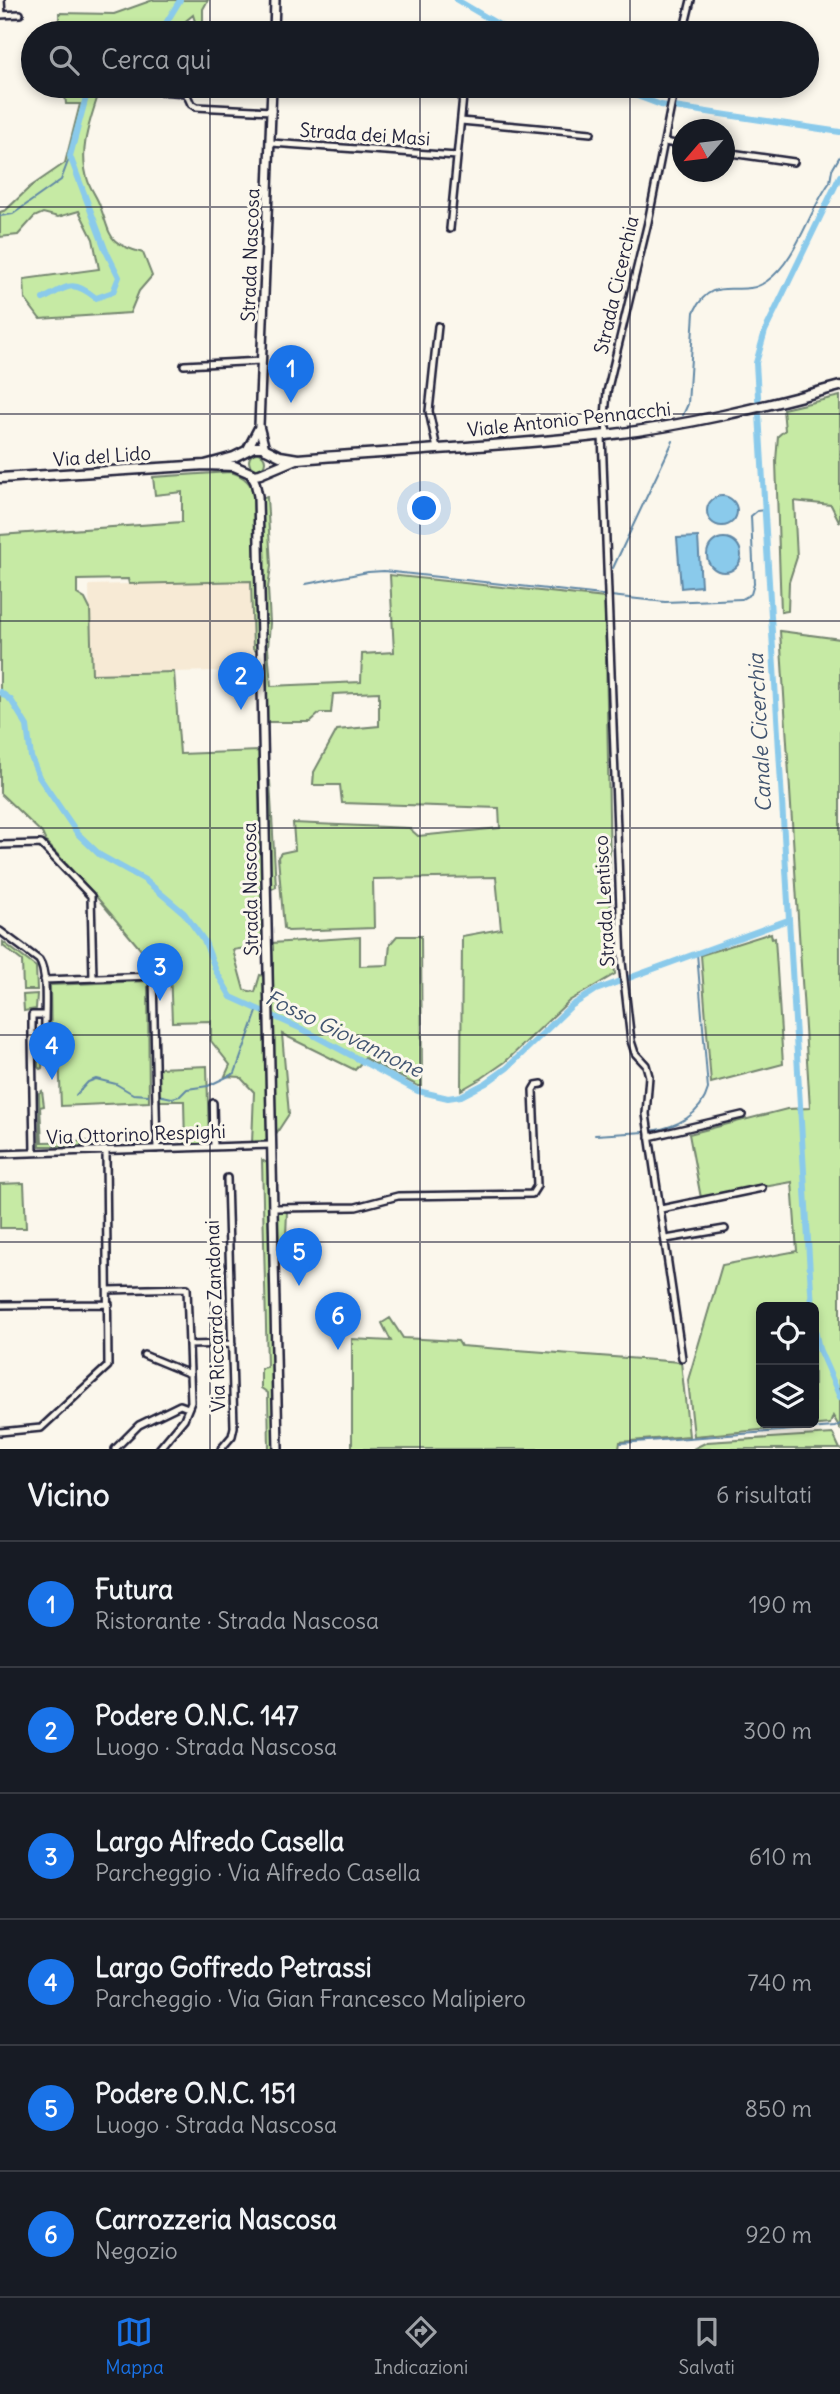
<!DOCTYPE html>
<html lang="it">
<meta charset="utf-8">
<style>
:root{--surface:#171b24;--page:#242831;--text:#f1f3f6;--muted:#9ea1a6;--line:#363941;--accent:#1a73e8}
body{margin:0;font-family:Delius,sans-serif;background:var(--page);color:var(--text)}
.controls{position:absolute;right:21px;bottom:21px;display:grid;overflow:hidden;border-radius:10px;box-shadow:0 4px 10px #0003}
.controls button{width:63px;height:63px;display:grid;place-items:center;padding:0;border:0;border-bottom:2px solid var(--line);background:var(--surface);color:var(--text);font:35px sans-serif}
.compass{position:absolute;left:672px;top:119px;width:63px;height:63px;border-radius:50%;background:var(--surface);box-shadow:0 4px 10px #0003;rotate:242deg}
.you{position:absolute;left:425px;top:509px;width:24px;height:24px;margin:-18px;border:5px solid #fff;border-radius:50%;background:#1a73e8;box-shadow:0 0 0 10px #1a73e833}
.badge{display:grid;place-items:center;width:46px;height:46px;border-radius:50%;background:var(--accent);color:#fff;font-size:23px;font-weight:700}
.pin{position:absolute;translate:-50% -58px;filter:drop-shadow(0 2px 4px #0008)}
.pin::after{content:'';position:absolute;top:37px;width:24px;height:21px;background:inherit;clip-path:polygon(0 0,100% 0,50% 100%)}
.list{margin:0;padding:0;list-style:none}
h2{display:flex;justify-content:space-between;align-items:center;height:91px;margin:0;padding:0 28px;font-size:30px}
h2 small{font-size:23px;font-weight:400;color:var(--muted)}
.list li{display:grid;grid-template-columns:46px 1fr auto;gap:21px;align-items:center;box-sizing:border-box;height:126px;padding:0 28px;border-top:2px solid var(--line)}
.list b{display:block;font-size:26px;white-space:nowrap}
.list p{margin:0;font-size:23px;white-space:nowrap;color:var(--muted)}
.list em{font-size:23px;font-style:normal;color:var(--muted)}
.icon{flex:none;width:38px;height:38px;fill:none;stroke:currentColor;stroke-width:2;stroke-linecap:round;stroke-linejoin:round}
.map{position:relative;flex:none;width:840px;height:1449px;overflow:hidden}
.search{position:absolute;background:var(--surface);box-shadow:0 4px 10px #0003;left:21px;right:21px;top:21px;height:77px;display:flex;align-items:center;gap:18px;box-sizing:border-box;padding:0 24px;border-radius:38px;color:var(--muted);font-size:26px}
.sheet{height:847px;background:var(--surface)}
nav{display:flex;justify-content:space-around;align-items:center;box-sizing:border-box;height:98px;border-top:2px solid var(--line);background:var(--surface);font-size:19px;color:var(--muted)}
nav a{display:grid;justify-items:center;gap:4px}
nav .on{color:var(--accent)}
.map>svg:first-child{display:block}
.built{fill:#f7ead5}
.green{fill:#c6eaa4;stroke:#748670;stroke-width:2;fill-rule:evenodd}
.water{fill:#8acaeb;stroke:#6087a5;stroke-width:2}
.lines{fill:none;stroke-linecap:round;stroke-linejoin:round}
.stream{stroke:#6087a5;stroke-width:2}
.canal{stroke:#8acaeb;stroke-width:6}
.minor-casing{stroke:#22223b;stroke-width:10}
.tertiary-casing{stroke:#22223b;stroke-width:12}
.secondary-casing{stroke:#22223b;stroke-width:13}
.minor{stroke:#fbf7ec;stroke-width:5}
.tertiary{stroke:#fbf7ec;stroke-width:7}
.secondary{stroke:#fbf7ec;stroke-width:8}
.grid{fill:none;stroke:#22223b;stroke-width:2;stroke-opacity:0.55}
.labels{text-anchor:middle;stroke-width:6;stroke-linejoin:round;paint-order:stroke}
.street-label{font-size:19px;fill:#22223b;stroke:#fbf7ec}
.water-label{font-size:21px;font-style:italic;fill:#415470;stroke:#fbf7ec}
</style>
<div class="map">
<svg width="840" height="1449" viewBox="0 0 840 1449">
<rect width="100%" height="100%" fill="#fbf7ec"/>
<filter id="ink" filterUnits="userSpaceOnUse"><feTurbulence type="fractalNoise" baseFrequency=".0143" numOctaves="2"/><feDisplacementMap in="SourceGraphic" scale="14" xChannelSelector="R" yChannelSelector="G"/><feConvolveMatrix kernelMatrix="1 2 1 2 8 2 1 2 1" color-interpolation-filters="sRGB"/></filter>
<g filter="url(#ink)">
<path class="built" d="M252,581L254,670L91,674L89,585Z"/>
<path class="green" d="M153,0H208L203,9V30L198,31L193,15L171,33H60L59,13L114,14Z
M64,86H101C92,116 77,149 88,181C91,190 97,197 100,206C112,238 107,243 143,253L152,276L139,291L130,313L40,319L25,299L24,279L99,269L93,239L79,211L58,217L43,213L34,217L18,235L0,237V212L6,210L30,187L65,163L80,104H66Z
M840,396V523L831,505L794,501L797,557L789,582L788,611L781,612L776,461L778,436L785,430L783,409Z
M249 461a8 8 0 1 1 16 0a8 8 0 1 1-16 0Z
M230,472C244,475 254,485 256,500L267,497L271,566L268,588L270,623L268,648L271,686L361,682L362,654L394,652L390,575L605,598L611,923L615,974L569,1001L505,1062L482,1078L461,1090L462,936L501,929L496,877L373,879L374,928L288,931L284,928L278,857L281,853L295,850L293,823L409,828L418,836L500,828L499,808L342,803L340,785H313L314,772L337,730L379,726V692L333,694L331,713H320L310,722H267L265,661L253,648L251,581L129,584L128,579L77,580V594L85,599L90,609L92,674L174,672L180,754L259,751L260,782L270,781L276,887L262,893L263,945L233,950L244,990L255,992L260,975L273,978L272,943L360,937V966L388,965L390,944L397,936H421L422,1086H418L365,1058L355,1070L282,1034L289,1114L270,1143H252L254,1092L240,1077L225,1076L230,1065L211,1041V1021L172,1022L170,969L143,970L142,951L94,894L46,842L42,833L0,793V535L182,522V492L155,495L153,477Z
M780,631L840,639V1428L833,1416L830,1424L694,1436L688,1380L722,1265L797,1251L792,1182L701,1198L689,1134L787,1109L810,1108ZM761,1307H814V1423H761Z
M771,933L772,939L775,938L783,1064L711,1083L701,955Z
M3,942L36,967L37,990H23L22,961L3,946Z
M148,981L149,1102L61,1106L59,1054H43L42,1068L40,1069L38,1067V1045L51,1043L50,985Z
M37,994L36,1009L24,1011L23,995Z
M207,1066L209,1142L207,1144L185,1145L184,1101H158V1068Z
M42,1091L44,1106L40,1107L42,1142L98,1141V1146H40L39,1093Z
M262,1160L269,1164L270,1204L287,1211L285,1263H273L277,1449H269L268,1393L261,1388V1368L267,1367Z
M24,1183L26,1228H0V1184Z
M390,1318L403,1338L458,1341L461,1346L681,1362L689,1436L620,1442L619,1449H352V1339L391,1341L382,1323Z
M833,1434L840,1449H693L707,1442Z"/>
<path class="water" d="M707 511a15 15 0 1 1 30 0a15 15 0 1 1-30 0Z
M698,537L701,586L681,588L677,538Z
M707 555a17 17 0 1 1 34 0a17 17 0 1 1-34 0Z"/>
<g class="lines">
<path class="stream" d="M0,216L13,214L61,180L70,156
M683,415L688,404L694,312C713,271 740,301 767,281C797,260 808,212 830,182L832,170L840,156
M613,568L673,441
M306,584L368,572L384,571L665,602L742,599L751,594L754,584L751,516L757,511L765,510
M76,1095L88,1082L96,1079L116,1084L133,1094L148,1095
M158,1095L172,1098L180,1096L187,1089L208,1086L235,1073L258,1009
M651,1131C677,1127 701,1115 708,1089L697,953
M595,1135L645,1132
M621,1443L835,1427L840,1424"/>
<path class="canal" d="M457,0L513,33
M160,33L180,0
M611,86L661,105L840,132
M43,299C68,286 72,279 96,298L113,292L119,277L105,249L70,156L89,86
M0,692L11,700L27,726L31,757L39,777L78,834L100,855L145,880L184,913L205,942L216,971L231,997L304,1030L418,1091L448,1098L461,1096L486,1083L507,1068L571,1006L596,990L788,920
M812,1307L756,363L765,331L840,176
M814,1325L819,1349L840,1397"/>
<g class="minor-casing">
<path id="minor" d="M1,0L2,15
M0,15L20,14
M683,33L691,0
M160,91L186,93L191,104L196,107L272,111
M461,121L591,133
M664,142L682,145
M271,143L457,156
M724,152L794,162
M450,229L464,86
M184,365L262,361
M607,434L605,416L607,392L648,222L675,86
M602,435L622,962L631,1041L635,1053L646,1065L649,1076L646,1114L682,1358
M437,449L429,411L438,326
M0,845L41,844L91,896L93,978
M0,931L39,960C49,974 44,1017 45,1035H32V1015H44
M44,980L153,976L157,1149
M32,1035L34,1153
M213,1103L214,1147
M649,1137L742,1115
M0,1154L272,1145
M273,1208L356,1207L398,1196L532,1194L537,1186L533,1090L536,1085L542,1084
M661,1209L762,1188
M666,1239L725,1229
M108,1290L187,1288L191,1402L184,1419L159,1449
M0,1305L109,1304
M189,1345L232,1344
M144,1355L190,1374
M0,1432L41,1428L108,1366L106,1151
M115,1449L139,1425L180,1405L188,1408
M221,1449L232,1436L234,1427L227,1178"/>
</g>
<g class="tertiary-casing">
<path id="tertiary" d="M274,33L275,0
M265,449L259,426L272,86
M247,450L259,427
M250,473L255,482L258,496L278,1449"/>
</g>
<g class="secondary-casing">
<path id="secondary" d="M205,465L234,457L254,447H262L280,456L298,459C400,451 503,446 606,435C685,426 763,407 840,386
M0,478L205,465L234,466L255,475L260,474L296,459"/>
</g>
<use href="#minor" class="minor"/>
<use href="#tertiary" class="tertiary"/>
<use href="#secondary" class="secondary"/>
</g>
</g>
<path class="grid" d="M210,0V33M420,0V33M630,0V33M210,86V1449M420,86V1449M630,86V1449M0,207H840M0,414H840M0,621H840M0,828H840M0,1035H840M0,1242H840"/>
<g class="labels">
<g class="street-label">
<text transform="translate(365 134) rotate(4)" y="7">Strada dei Masi</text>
<text transform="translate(250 255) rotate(-88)" y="7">Strada Nascosa</text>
<text transform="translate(616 285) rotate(-77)" y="7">Strada Cicerchia</text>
<text transform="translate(569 419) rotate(-6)" y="7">Viale Antonio Pennacchi</text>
<text transform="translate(102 456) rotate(-4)" y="7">Via del Lido</text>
<text transform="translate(250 889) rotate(-91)" y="7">Strada Nascosa</text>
<text transform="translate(604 901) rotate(-93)" y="7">Strada Lentisco</text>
<text transform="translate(136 1134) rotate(-2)" y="7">Via Ottorino Respighi</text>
<text transform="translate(215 1316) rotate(-92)" y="7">Via Riccardo Zandonai</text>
</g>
<g class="water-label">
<text transform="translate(760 733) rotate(-93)" y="7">Canale Cicerchia</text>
<text transform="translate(344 1034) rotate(26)" y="7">Fosso Giovannone</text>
</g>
</g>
</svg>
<div class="controls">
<button><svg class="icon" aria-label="locate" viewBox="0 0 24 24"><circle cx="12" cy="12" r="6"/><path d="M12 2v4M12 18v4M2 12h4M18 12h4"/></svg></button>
<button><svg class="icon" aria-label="layers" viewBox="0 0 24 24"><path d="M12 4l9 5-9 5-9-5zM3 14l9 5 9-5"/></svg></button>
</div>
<svg class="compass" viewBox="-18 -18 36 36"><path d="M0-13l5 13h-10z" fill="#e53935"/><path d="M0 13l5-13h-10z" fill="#9ea1a6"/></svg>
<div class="you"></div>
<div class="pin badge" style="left:291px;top:403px">1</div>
<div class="pin badge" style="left:241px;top:710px">2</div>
<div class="pin badge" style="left:160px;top:1001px">3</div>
<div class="pin badge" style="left:52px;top:1080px">4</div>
<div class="pin badge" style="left:299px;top:1286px">5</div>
<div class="pin badge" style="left:338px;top:1350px">6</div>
<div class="search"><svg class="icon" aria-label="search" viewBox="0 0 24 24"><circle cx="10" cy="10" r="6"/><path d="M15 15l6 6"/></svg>Cerca qui</div>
</div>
<section class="sheet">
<h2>Vicino<small>6 risultati</small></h2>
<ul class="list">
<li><span class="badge">1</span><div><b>Futura</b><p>Ristorante · Strada Nascosa</p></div><em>190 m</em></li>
<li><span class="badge">2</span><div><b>Podere O.N.C. 147</b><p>Luogo · Strada Nascosa</p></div><em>300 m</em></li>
<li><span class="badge">3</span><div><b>Largo Alfredo Casella</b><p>Parcheggio · Via Alfredo Casella</p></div><em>610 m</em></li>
<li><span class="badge">4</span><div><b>Largo Goffredo Petrassi</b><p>Parcheggio · Via Gian Francesco Malipiero</p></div><em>740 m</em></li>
<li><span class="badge">5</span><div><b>Podere O.N.C. 151</b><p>Luogo · Strada Nascosa</p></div><em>850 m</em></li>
<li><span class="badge">6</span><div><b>Carrozzeria Nascosa</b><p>Negozio</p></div><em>920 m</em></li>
</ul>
</section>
<nav>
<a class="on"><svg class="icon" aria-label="map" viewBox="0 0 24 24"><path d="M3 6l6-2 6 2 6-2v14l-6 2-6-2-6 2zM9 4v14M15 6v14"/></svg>Mappa</a>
<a><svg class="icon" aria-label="directions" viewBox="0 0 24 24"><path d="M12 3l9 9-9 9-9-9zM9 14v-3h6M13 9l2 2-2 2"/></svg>Indicazioni</a>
<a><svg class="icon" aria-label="saved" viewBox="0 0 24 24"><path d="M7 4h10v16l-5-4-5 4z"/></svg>Salvati</a>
</nav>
